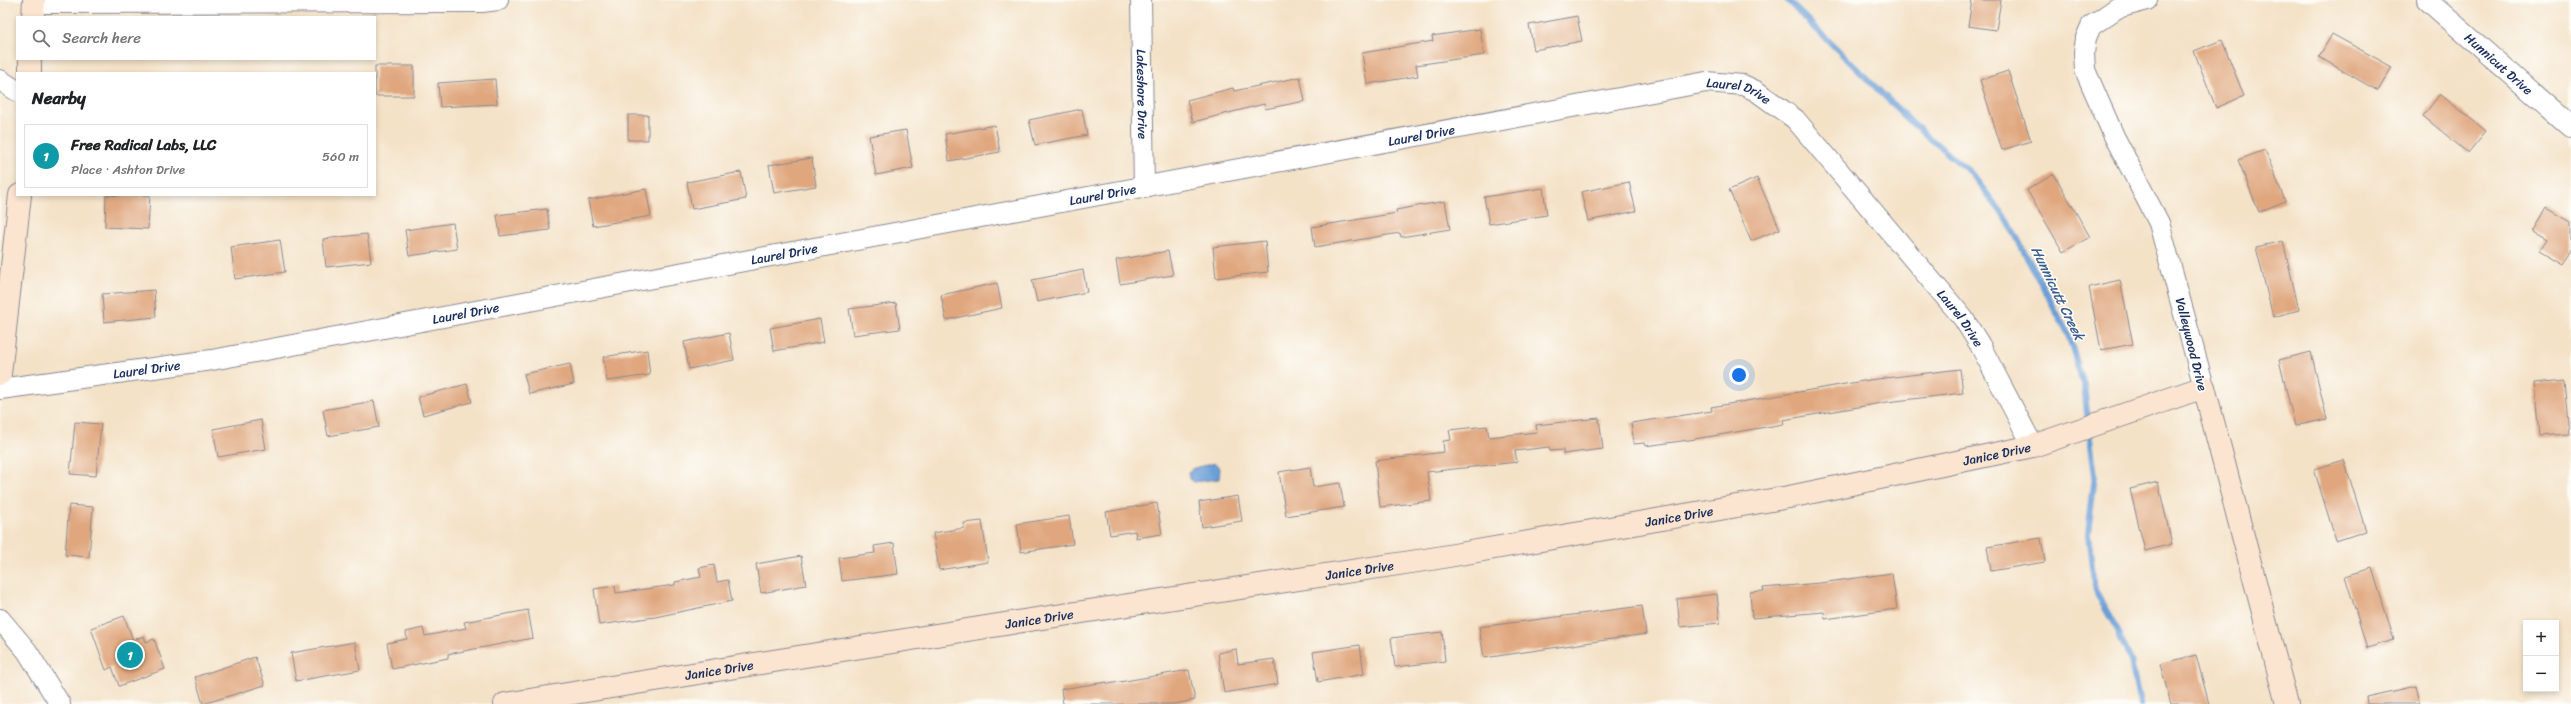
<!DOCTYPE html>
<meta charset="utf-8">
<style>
:root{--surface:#fff;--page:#f6f6f6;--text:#202124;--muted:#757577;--line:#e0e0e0;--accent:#1a73e8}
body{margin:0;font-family:Sriracha,sans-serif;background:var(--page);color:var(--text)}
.controls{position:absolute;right:12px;bottom:12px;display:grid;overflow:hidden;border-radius:0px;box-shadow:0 2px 6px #0003}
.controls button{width:36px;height:36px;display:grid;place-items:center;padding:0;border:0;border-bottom:1px solid var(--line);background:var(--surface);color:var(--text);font:20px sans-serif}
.you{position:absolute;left:1739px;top:375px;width:14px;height:14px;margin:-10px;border:3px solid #fff;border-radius:50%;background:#1a73e8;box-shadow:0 0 0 6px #1a73e833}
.badge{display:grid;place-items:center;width:26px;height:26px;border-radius:50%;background:var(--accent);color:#fff;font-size:13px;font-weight:700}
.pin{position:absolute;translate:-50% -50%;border:2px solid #fff;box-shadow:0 1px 4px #0006}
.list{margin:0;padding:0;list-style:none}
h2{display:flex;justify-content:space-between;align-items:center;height:52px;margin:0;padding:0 16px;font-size:17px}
h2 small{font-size:13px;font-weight:400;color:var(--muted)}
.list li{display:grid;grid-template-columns:26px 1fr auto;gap:12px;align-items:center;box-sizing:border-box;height:64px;margin:0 8px 8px;padding:0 8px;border:1px solid var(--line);border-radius:0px}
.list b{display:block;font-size:15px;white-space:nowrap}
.list p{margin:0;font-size:13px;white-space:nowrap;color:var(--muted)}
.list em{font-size:13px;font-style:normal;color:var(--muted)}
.icon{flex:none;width:22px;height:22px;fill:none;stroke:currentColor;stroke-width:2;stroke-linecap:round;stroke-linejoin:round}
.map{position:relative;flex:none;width:2571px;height:704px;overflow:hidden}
.search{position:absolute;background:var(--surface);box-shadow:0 2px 6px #0003;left:16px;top:16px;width:360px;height:44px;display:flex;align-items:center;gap:10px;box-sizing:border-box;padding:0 14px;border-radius:0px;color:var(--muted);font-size:15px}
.panel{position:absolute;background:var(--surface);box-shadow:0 2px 6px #0003;left:16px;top:72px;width:360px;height:124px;border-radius:0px}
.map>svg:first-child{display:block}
.water{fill:#6b9fd7;stroke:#43679a}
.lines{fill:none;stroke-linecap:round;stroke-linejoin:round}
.stream{stroke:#6b9fd7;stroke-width:6}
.building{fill:#e0a77f}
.street-casing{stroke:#888892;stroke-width:22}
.secondary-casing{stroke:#888892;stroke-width:24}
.street{stroke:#fff;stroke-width:20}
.secondary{stroke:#fce5d0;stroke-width:22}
.labels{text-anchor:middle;stroke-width:3.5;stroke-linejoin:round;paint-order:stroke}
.street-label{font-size:13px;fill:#1b2f5e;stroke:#fdfcf7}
.water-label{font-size:14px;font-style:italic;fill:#3b5c8e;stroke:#fdfcf7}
</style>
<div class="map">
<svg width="2571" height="704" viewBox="0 0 2571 704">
<rect width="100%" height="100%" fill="#fdfcf7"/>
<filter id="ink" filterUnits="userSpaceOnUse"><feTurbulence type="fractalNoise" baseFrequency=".025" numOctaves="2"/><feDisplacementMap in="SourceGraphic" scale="8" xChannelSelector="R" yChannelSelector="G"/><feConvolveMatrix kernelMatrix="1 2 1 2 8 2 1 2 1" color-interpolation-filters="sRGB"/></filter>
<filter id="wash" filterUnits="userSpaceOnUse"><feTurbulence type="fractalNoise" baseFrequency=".012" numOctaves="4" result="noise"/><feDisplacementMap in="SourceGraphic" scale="16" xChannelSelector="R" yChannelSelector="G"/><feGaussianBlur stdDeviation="0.9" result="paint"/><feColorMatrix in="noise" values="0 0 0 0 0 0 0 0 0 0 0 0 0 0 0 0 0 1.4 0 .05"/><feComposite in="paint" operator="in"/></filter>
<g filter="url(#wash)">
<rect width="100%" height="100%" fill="#f4e2c7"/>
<path class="water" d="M1215,463L1220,468L1219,479L1194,482L1189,478L1188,472L1194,468Z"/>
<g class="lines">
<path class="stream" d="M1787,0L1913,124L1971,173L2008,221L2068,334L2084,386L2088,422
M2089,431L2095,475L2088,534L2095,591L2117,629L2131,662L2140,704"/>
</g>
<g id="blocks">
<path class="building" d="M1972,0H2001L1996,30L1968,26Z
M1577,16L1582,41L1534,50L1529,25Z
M1480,29L1484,55L1416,65L1418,76L1367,84L1362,53L1433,41L1432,36Z
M2332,34L2392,67L2378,91L2319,57Z
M2222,40L2244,96L2216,108L2194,51Z
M375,66H414V96H375Z
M2008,71L2031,141L2002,150L1980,80Z
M1300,77L1305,101L1265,109L1264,104L1193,122L1187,100L1233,88L1234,91Z
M495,79L497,104L440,107L438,83Z
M2440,94L2486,131L2468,153L2423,116Z
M1082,109L1087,135L1035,145L1029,120Z
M628,115H648V140H628Z
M995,125L1000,152L949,161L945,134Z
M906,130L913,168L876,175L869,136Z
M2265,150L2285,201L2259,212L2238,160Z
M812,158L816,186L774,193L769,165Z
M741,172L746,199L692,209L687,182Z
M2054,174L2090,237L2063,252L2027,190Z
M1757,178L1780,229L1751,241L1729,190Z
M1629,182L1636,211L1588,221L1581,192Z
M1543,188L1547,215L1489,224L1484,197Z
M646,189L651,216L593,226L588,200Z
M106,195H150L148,229L105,227Z
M1445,201L1450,229L1401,237L1400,233L1315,247L1312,227L1397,213L1396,210Z
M2547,207L2571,221V252L2563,265L2539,251L2547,239L2533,231Z
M547,209L550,230L500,236L497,215Z
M453,223L457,249L409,256L405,230Z
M367,234L371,262L326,267L323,239Z
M280,240L285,272L235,279L231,247Z
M1265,241L1268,272L1216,278L1213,247Z
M2283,241L2299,310L2273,317L2256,247Z
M1168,251L1173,275L1120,284L1116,260Z
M1083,270L1087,292L1037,302L1032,280Z
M2120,280L2133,344L2101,350L2089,287Z
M997,283L1002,308L946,320L941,295Z
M154,290L156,317L104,322L102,294Z
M896,303L900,329L853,335L849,309Z
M820,319L824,342L774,351L770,328Z
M729,333L734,360L689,369L684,342Z
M647,350L650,375L607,381L603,357Z
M2311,352L2327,419L2295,426L2279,360Z
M570,364L574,384L529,394L524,374Z
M1960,369L1963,393L1887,402L1783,420L1784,424L1689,440L1645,446L1644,443L1634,444L1631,423L1712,411L1711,407L1869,380Z
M2564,380L2569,434L2540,436L2535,383Z
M467,384L472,402L423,415L418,397Z
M374,401L379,427L328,436L323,410Z
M1599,418L1603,449L1563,454V450L1550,451L1549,447L1515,451L1517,462L1427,472L1431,501L1380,507L1375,461L1444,452L1443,441L1451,440L1449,430L1487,426L1489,437L1537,432L1536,425Z
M261,420L266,449L218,457L213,429Z
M75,422L101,424L96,476L70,474Z
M2344,460L2366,531L2336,541L2314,469Z
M1310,467L1313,487L1340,483L1344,507L1286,516L1279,472Z
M2158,482L2172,544L2145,551L2130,489Z
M1238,496L1242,521L1202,527L1199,502Z
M1157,503L1162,534L1136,538L1135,531L1110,535L1106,512Z
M69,505L93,507L89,557L65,555Z
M1069,516L1073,544L1021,552L1017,524Z
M982,521L988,562L939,570L933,533L964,528V523Z
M2041,538L2045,562L1991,571L1987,547Z
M894,543L898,574L842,581L839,558L875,553L874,546Z
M801,556L806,585L761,593L756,564Z
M714,565L717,582L728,580L732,601L655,617L599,625L594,589L615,586L616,593L675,585V582L701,577L699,568Z
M2372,568L2394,640L2367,648L2345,576Z
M1892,573L1897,609L1825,619L1824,612L1752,618L1750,592L1764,591L1763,588L1820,583Z
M1717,594L1720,623L1680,627L1677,599Z
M1642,606L1646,634L1484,658L1479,627Z
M528,610L533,638L448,654V658L392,669L387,643L407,639L406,632L423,628L425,636L466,628L464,622Z
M124,616L133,640L144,636L146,642L154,639L165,669L119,686L112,667L106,670L91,628Z
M1442,632L1445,661L1395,667L1391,638Z
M355,642L360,670L296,681L291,653Z
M1360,645L1364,674L1318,682L1313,652Z
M1236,649L1238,664L1274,659L1278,684L1224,693L1218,653Z
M2196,655L2209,704H2171L2160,664Z
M255,657L265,685L203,704L195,677Z
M1189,670L1195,700L1173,704H1063L1061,689L1107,682L1108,684Z
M2415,686L2419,704H2367L2366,697Z"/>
</g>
</g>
<g filter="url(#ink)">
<use href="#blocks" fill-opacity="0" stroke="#888892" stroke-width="1"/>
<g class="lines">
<g class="street-casing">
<g id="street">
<path id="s1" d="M1141,0L1144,188"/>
<path d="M2147,0L2117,8L2091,26L2086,38L2084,53L2085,70L2114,136L2159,223L2204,387"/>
<path id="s2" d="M2427,0L2571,127"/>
<path d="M33,3L482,2L498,0"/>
<path d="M0,80L17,91"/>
<path id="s3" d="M0,389L212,360L1706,82L1743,85L1756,91L1795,119L1963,318L1980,345L2033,446"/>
<path d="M0,619L27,651L60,704"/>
</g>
</g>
<g class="secondary-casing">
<g id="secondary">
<path d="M33,17L34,0"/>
<path d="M30,73V59"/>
<path d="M0,374L20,195"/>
<path id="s4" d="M505,704L1023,621L1431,559L1789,497L2033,446L2204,387L2287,704"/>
</g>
</g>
<use href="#street" class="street"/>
<use href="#secondary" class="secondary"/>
</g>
</g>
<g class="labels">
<g class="street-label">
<text dy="5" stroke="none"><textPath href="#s2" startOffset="96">Hunnicut Drive</textPath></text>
<text dy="5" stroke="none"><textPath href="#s3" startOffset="1768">Laurel Drive</textPath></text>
<text dy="5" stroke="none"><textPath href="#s1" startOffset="94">Lakeshore Drive</textPath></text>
<text dy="5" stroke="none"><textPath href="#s3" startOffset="1444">Laurel Drive</textPath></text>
<text dy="5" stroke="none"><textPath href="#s3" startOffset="1120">Laurel Drive</textPath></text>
<text dy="5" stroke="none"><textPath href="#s3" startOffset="796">Laurel Drive</textPath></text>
<text dy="5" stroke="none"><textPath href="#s3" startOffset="472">Laurel Drive</textPath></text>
<text dy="5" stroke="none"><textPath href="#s3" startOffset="2092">Laurel Drive</textPath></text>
<text transform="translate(2192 344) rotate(76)" y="5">Valleywood Drive</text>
<text dy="5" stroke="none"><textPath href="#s3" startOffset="148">Laurel Drive</textPath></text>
<text dy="5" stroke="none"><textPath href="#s4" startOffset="1513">Janice Drive</textPath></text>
<text dy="5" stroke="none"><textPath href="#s4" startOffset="1189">Janice Drive</textPath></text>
<text dy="5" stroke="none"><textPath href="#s4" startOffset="865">Janice Drive</textPath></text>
<text dy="5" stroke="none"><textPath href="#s4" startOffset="541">Janice Drive</textPath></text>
<text dy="5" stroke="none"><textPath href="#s4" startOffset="217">Janice Drive</textPath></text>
</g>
<g class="water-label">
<text transform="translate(2058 293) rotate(64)" y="5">Hunnicutt Creek</text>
</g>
</g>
</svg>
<div class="controls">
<button>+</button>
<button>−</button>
</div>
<div class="you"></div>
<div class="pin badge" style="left:130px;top:655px;background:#0f9aa8">1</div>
<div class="search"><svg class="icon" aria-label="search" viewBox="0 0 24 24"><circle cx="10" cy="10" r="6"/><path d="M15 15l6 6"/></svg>Search here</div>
<section class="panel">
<h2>Nearby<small></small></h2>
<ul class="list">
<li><span class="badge" style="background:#0f9aa8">1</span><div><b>Free Radical Labs, LLC</b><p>Place · Ashton Drive</p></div><em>560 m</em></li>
</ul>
</section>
</div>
